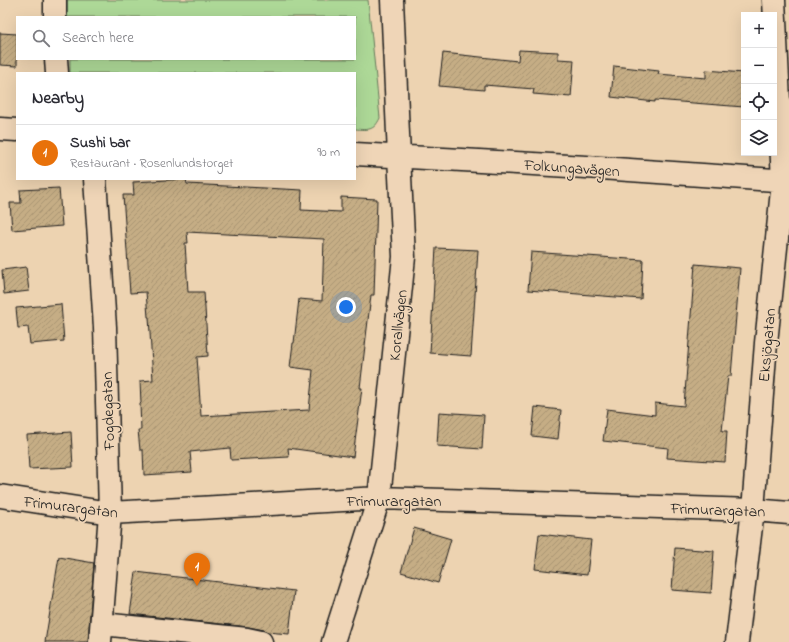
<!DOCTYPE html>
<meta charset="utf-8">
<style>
:root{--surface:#fff;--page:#f7f7f7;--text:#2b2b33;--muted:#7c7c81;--line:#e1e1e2;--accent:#1f6fb2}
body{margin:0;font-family:"Indie Flower",sans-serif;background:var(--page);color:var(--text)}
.controls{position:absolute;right:12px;top:12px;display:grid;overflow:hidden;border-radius:0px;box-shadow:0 4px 16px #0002}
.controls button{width:36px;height:36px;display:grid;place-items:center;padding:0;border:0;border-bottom:1px solid var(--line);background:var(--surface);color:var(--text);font:20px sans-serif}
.you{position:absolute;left:346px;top:307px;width:14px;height:14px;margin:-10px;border:3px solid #fff;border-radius:50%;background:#1a73e8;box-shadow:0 0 0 6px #1a73e833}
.badge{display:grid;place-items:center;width:26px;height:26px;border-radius:50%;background:var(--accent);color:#fff;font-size:13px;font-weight:700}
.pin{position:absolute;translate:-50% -33px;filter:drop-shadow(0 1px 2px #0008)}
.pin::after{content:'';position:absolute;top:21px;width:14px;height:12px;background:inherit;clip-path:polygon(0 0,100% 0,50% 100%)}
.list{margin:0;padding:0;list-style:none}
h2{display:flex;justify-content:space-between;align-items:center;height:52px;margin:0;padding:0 16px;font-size:17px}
h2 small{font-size:13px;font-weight:400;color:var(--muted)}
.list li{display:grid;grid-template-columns:26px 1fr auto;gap:12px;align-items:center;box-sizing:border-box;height:56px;padding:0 16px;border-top:1px solid var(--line)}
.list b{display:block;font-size:15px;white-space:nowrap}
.list p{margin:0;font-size:13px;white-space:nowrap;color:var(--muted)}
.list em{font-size:13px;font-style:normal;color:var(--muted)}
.icon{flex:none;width:22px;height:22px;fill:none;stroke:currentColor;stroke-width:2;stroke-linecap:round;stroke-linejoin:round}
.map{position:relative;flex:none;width:789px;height:642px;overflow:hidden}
.search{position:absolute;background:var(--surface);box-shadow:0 4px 16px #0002;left:16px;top:16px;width:340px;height:44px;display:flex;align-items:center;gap:10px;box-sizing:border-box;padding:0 14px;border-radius:0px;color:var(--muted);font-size:15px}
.panel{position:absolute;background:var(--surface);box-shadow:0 4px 16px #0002;left:16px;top:72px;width:340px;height:108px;border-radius:0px}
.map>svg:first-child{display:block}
.park{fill:#add897;stroke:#647a5a}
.building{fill:url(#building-hatch);stroke:#1c1c1c;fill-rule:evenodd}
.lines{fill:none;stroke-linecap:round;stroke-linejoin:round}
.minor-casing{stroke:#1c1c1c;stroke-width:25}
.minor{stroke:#efd5b7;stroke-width:22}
.labels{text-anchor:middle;stroke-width:3.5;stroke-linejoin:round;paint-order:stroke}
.street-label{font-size:16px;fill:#1c1c1c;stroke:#efd5b7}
</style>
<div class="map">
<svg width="789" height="642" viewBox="0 0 789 642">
<defs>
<pattern id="building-hatch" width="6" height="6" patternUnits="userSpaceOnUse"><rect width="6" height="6" fill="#c5ad85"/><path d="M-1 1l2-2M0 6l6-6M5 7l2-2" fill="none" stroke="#a99472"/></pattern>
</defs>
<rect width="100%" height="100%" fill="#edd3b1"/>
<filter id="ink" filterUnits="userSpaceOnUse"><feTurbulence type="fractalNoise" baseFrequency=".025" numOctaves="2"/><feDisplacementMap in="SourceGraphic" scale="8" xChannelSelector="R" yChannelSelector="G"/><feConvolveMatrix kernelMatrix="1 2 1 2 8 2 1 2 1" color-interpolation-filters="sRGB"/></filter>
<g filter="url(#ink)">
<path class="park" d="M67,0H368L380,118C374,131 368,130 355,129V73H70V59H355V17H67Z"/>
<path class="building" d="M0,33L17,34V66L0,65Z
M519,50L558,52V59L574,60L571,97L533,94L534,89L484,85V90L439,86L443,53L518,61Z
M614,66L659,71L658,74L706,78V70L744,73V107L655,100V102L611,97Z
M186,179L187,184L302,190L301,210L341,212V197L377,199L374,295H371L360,388H362L353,457L288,448L289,457L231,460L230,448L190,452L192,472L144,475L143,450H140L138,430H141L140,404L141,403L140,381L153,380L149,317H148L146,292L130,293L123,195H134L133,182ZM187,232L324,239L322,301L299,299L294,343H293L290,367L313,370L309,410L201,416L197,357L208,356L204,292H188L185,243H188Z
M59,188L62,226L12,230L10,203H21L20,190Z
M436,248L478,250L471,356L430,353Z
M531,252L643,260L641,299L528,290Z
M695,264L740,268L731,376H728L722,431H727L725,462L667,458L668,448L603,441L607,409L655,415V403L684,406Z
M26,267L29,291L4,294L2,270Z
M61,304L64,341L30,344L28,327L18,328L16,308Z
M535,407L561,410L558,439L532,436Z
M439,412L484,415L482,449L437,446Z
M71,432L73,467L29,469L27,435Z
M414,528L451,539L438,583L401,572Z
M539,534L591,540L587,575L535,569Z
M675,548L714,551L711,593L672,590Z
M59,557L94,563L88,642H45Z
M136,572L294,591L289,634L267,632L264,630L248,627L130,614Z"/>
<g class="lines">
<g class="minor-casing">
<path id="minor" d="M55,0V17
M56,59L57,73
M0,129L17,130
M355,154L586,167L789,181
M95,179L105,327L110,513L100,642
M0,496L110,513L379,498L753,510L789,513
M102,624L247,639L261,642
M333,642L379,498L404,257L399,156L392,0
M737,642L753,510L766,343L783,181L774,0"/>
</g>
<use href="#minor" class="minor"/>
</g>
</g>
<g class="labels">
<g class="street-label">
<text transform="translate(572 167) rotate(4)" y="6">Folkungavägen</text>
<text transform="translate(397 325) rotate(-84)" y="6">Korallvägen</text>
<text transform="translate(766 345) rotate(-85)" y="6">Eksjögatan</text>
<text transform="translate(107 411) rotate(-92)" y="6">Fogdegatan</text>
<text x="394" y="506">Frimurargatan</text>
<text transform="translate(71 506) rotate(7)" y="6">Frimurargatan</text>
<text transform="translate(718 509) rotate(2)" y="6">Frimurargatan</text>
</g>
</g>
</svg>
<div class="controls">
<button>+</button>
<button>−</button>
<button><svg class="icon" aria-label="locate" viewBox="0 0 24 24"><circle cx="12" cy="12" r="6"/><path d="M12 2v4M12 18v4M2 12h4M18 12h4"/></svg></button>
<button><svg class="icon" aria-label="layers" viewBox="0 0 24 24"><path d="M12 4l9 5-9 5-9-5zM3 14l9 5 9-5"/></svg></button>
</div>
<div class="you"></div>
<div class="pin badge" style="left:197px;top:586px;background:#e8710a">1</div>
<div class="search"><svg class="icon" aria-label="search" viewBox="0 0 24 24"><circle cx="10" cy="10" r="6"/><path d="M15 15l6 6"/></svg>Search here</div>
<section class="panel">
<h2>Nearby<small></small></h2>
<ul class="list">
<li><span class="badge" style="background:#e8710a">1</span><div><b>Sushi bar</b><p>Restaurant · Rosenlundstorget</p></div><em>90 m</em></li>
</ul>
</section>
</div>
